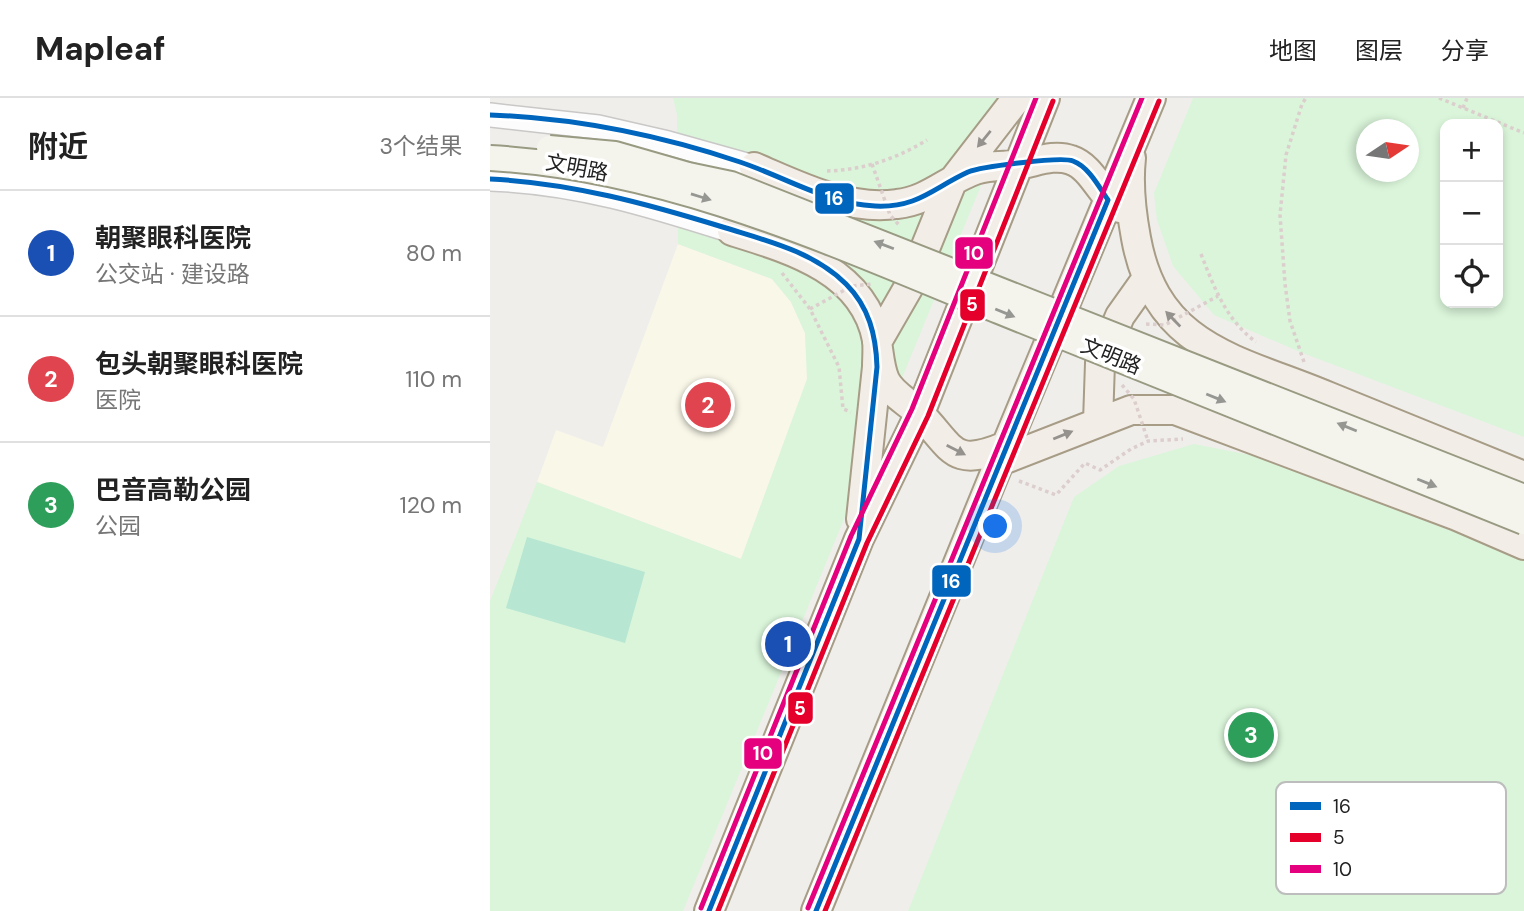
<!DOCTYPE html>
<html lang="zh">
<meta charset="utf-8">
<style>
:root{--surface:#fff;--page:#f6f6f6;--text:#222;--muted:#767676;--line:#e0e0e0;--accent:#0b8043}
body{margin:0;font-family:"DM Sans","Noto Sans SC",sans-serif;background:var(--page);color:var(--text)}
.controls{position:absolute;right:21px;top:21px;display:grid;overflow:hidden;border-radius:14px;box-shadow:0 4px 10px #0003}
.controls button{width:63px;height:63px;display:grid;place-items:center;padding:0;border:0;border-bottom:2px solid var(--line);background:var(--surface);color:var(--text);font:35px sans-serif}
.compass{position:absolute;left:866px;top:21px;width:63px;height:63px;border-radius:50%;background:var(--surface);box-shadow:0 4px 10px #0003;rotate:77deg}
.you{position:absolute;left:506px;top:429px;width:24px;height:24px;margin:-18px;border:5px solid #fff;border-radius:50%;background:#1a73e8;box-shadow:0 0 0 10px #1a73e833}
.badge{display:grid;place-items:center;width:46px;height:46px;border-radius:50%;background:var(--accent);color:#fff;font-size:23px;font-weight:700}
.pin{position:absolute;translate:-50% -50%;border:4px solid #fff;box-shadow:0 2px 7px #0006}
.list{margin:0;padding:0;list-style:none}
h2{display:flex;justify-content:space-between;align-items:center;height:91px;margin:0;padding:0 28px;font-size:30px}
h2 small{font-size:23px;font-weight:400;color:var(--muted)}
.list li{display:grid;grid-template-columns:46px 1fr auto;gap:21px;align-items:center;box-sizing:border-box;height:126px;padding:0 28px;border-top:2px solid var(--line)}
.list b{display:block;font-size:26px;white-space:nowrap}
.list p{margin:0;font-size:23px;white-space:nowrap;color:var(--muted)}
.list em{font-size:23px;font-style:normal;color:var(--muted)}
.icon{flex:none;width:38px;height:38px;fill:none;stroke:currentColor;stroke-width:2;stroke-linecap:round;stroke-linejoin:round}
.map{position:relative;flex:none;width:1034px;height:813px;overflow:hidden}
header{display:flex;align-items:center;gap:42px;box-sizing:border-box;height:98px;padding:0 35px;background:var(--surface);border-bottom:2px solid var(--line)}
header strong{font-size:33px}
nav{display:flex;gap:38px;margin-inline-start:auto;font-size:24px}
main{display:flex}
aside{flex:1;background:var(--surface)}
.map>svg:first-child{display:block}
.education{fill:#f8f7e8}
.park{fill:#daf5da;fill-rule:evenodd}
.pitch{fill:#b7e6d2}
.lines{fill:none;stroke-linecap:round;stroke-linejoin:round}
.tertiary-casing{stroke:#c9c8c7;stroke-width:26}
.primary-casing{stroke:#a79c86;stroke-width:32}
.path{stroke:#dccecd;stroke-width:3.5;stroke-dasharray:3.5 3.5;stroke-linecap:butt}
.tertiary{stroke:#fdfcfc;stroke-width:23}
.primary{stroke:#f3ede7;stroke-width:28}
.secondary-bridge-casing{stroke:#999a82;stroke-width:28;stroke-linecap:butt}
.path-bridge{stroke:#dccecd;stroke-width:3.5;stroke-dasharray:3.5 3.5;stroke-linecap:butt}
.secondary-bridge{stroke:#f4f4ed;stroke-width:24}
.bus-1-casing{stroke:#fff;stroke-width:10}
.bus-2-casing{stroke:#fff;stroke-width:10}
.bus-3-casing{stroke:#fff;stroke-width:10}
.bus-1{stroke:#0065bd;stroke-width:5}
.bus-2{stroke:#e4002b;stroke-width:5}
.bus-3{stroke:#e5007d;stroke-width:5}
.oneway{fill:#95928e}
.oneway2{fill:#969692}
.labels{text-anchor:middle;stroke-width:7;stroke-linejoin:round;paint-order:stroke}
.street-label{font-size:21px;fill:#222;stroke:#fff}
.key{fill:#fff;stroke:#bdbdbd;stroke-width:2}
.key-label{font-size:19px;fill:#222}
.line-badge{stroke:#fff;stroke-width:2.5}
.badge-label{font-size:19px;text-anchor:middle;font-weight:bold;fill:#fff}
</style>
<header>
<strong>Mapleaf</strong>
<nav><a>地图</a><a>图层</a><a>分享</a></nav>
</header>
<main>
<aside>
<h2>附近<small>3个结果</small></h2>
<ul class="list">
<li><span class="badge" style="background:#1a4fb4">1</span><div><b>朝聚眼科医院</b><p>公交站 · 建设路</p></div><em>80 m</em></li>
<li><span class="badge" style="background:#e0444e">2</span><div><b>包头朝聚眼科医院</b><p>医院</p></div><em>110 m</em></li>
<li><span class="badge" style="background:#2e9e5b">3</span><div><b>巴音高勒公园</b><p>公园</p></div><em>120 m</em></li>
</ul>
</aside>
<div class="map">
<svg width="1034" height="813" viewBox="0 0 1034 813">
<rect width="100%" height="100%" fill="#f0eeeb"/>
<path class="education" d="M188,146L282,181L301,204L315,235L318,281L251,461L47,384L66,332L113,349Z"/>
<path class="park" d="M183,0H527L193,813H0V503L47,384L251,461L317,281L315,235L301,204L282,181L188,146L187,17Z
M703,0H1034V339L810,254L724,217L683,168L667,122L664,95ZM955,26H1008V205H955ZM876,32H918V74H876Z
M704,346L770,359L1034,461V813H418L584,399L629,368Z"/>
<path class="pitch" d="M37,439L155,474L135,545L16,510Z"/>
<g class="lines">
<g class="tertiary-casing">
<path id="tertiary" d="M0,17L108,29L178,45L264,69
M0,81C87,84 160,107 242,133"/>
</g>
<g class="primary-casing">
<path id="primary" d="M641,60C638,87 641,113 646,140C666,251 748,261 837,298C903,325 968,351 1034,378
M264,69C309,88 357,113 407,106C438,103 457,82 485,72C501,66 517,69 533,66C548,63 565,56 581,62C602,69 611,97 629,110
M242,133C300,151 374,172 387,242C388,250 387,260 387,269L371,421
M608,324L610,265L630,218L657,180
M516,348C462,371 463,350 430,316C419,304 402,297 395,282C390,271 389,256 387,244L421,185L462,84L527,0
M510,363L641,312H685L967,418L1034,447
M219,813L369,441L430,315L555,0
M326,813L516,348L661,0"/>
</g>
<path class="path" d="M949,0L1034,35
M973,10L977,0
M337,73C373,72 406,61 437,42
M711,156C724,189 736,222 766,244
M292,175L320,211L349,269L353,311L361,314
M814,264L800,223L795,186L790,117L796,57L812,6L816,0
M529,383L566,397L595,365L610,372L641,351L658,343L693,341"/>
<use href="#tertiary" class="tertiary"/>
<use href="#primary" class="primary"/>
<g class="secondary-bridge-casing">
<path id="secondary-bridge" d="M59,50L125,56L198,77L241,86L1034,399
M0,60C180,70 346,147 511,214C685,284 860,354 1034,424"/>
</g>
<path class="path-bridge" d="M382,66L400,117L409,127
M320,211L362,188L382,186
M656,226L675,227L728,198
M632,287L644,301L658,343"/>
<use href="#secondary-bridge" class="secondary-bridge"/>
<g class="bus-1-casing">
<path id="bus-1" d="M0,17C85,20 169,37 250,64C295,79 337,106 385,108C428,110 443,90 478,74C491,69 571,58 583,63C599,69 609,89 618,102L326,813
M0,81C82,85 158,106 236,130C278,143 324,154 356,186C379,209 386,237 387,269L369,441L219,813"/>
</g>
<g class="bus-2-casing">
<path id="bus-2" d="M228,813L377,445L438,318L563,3
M335,813L669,3"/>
</g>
<g class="bus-3-casing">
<path id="bus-3" d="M211,810L361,438L422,311L546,0
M318,810L652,0"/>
</g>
<use href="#bus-1" class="bus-1"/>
<use href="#bus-2" class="bus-2"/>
<use href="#bus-3" class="bus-3"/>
</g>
<defs><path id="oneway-solid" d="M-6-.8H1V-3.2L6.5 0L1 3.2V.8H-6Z" transform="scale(1.75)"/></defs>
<g class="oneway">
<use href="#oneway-solid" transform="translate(494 41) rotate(129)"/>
<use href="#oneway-solid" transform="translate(683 221) rotate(-134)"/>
<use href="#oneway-solid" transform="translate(573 337) rotate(-22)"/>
<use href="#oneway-solid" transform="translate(466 352) rotate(27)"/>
</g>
<g class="oneway2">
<use href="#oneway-solid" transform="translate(211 99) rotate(17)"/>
<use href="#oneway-solid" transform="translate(394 147) rotate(-159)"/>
<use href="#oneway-solid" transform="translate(515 215) rotate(22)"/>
<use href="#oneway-solid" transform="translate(726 300) rotate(22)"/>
<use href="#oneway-solid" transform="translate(857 329) rotate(-158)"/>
<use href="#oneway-solid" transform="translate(937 385) rotate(22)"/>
</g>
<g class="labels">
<g class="street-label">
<text transform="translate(87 70) rotate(11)" y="7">文明路</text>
<text transform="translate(621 258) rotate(22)" y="7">文明路</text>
</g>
</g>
<rect x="786" y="684" width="230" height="112" rx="10" class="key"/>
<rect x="800" y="704" width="31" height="8" fill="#0065bd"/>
<rect x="800" y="735" width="31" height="9" fill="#e4002b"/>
<rect x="800" y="767" width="31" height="8" fill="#e5007d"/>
<g class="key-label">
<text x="843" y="715">16</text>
<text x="843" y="746">5</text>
<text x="843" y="778">10</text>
</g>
<g class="line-badge">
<rect x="324" y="84" width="41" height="33" rx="7" fill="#0065bd"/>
<rect x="464" y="138" width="40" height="34" rx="7" fill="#e5007d"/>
<rect x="469" y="190" width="27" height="34" rx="7" fill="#e4002b"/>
<rect x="441" y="466" width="41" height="34" rx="7" fill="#0065bd"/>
<rect x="297" y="593" width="27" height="34" rx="7" fill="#e4002b"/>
<rect x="253" y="639" width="40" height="33" rx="7" fill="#e5007d"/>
</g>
<g class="badge-label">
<text x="344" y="107">16</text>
<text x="484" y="162">10</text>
<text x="482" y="213">5</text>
<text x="461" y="490">16</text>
<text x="310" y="617">5</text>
<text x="273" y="662">10</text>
</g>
</svg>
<div class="controls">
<button>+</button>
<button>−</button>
<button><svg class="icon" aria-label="locate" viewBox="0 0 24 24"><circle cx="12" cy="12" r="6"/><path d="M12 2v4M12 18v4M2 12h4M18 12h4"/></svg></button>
</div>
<svg class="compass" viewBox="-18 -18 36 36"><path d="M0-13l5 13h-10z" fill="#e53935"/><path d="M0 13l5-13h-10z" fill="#767676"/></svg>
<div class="you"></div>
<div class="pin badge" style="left:298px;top:546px;background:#1a4fb4">1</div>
<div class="pin badge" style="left:218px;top:307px;background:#e0444e">2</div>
<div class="pin badge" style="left:761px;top:637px;background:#2e9e5b">3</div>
</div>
</main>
